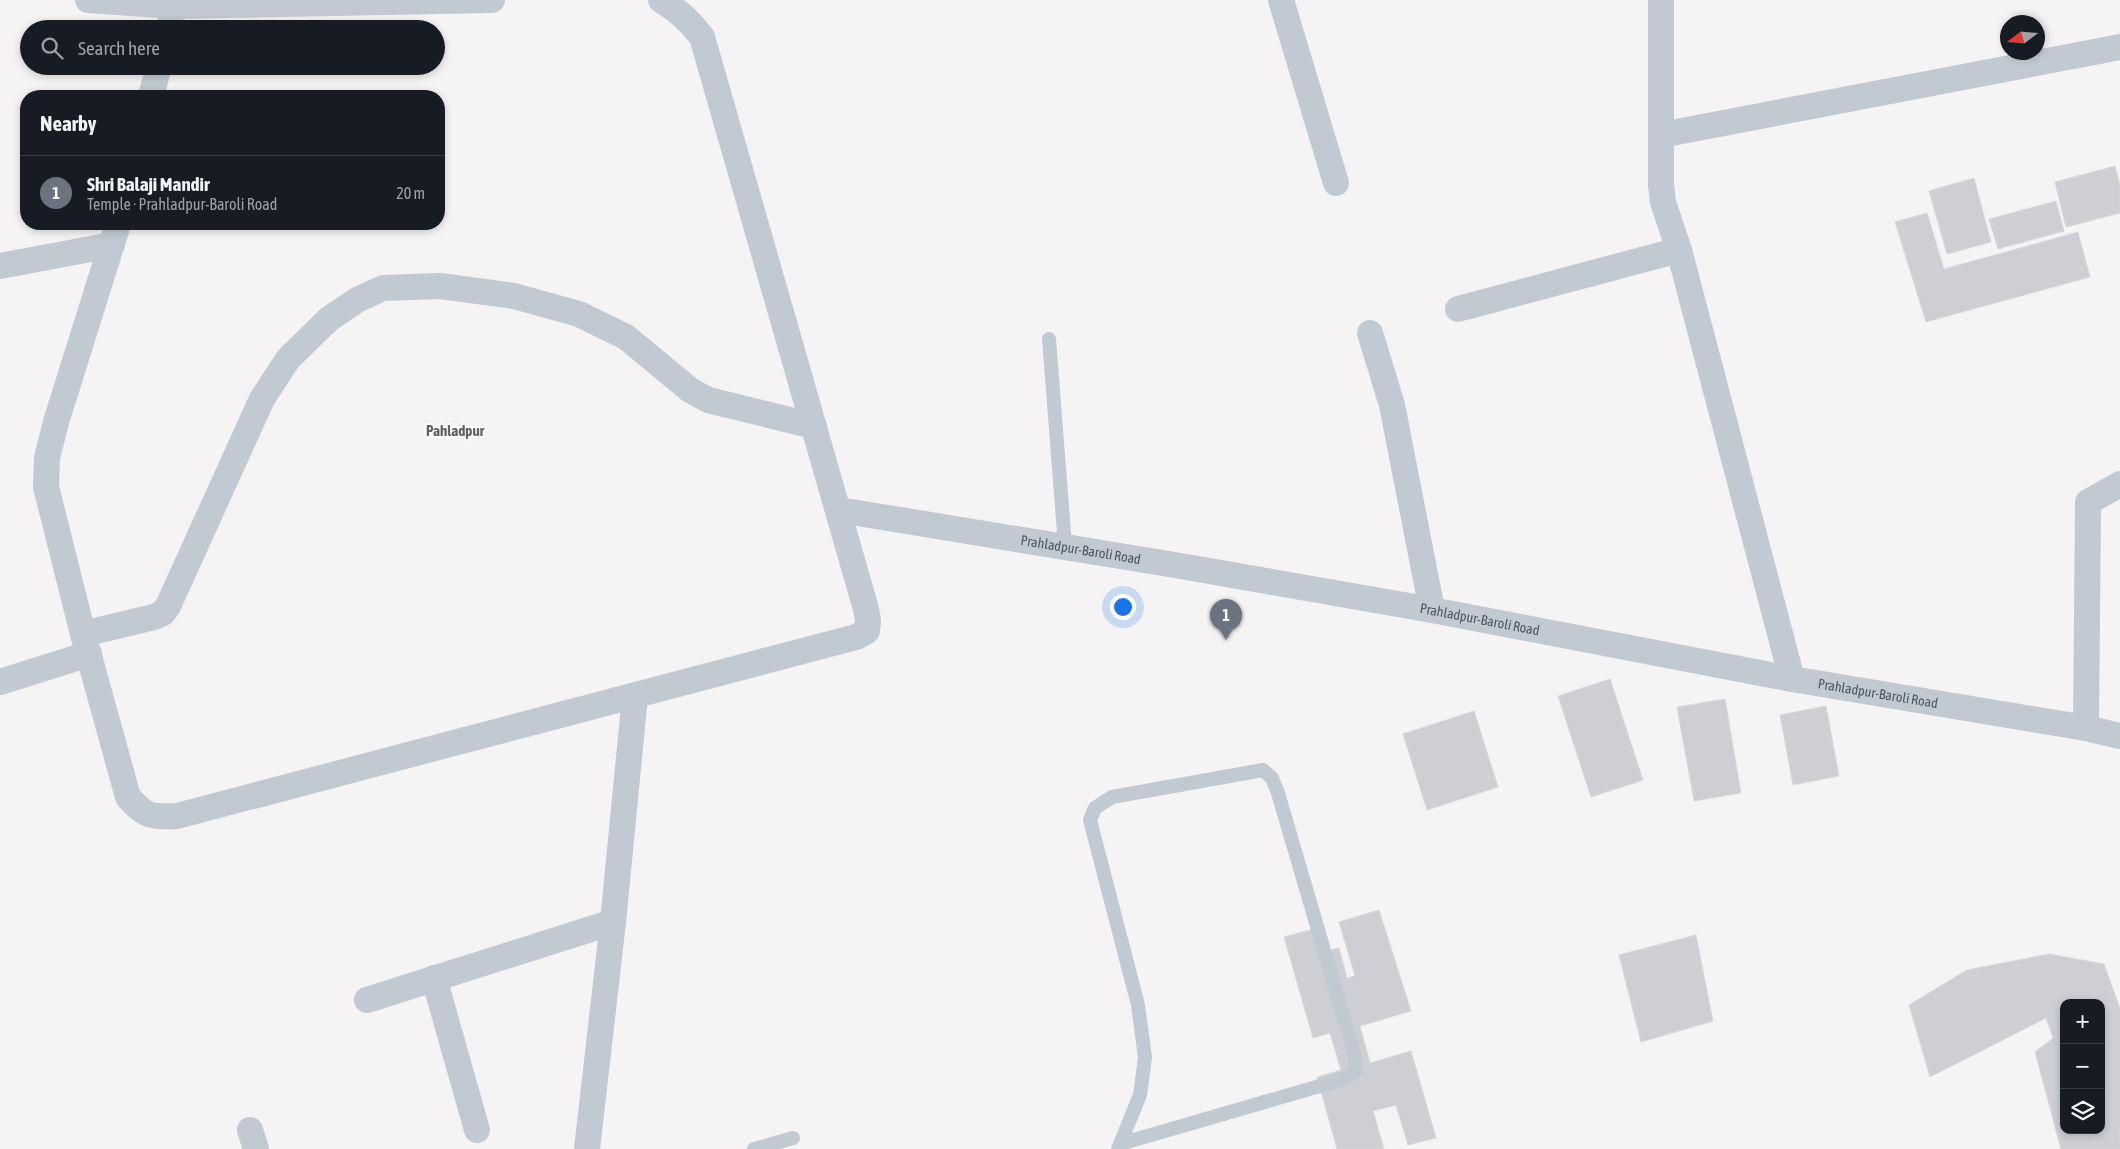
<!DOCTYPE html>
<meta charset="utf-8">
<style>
:root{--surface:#171b24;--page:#242831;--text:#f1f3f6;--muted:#9ea1a6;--line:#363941;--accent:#1a73e8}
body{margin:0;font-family:"Asap Condensed",sans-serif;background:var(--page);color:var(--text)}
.controls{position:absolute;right:15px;bottom:15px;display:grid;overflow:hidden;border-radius:10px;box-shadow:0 2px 8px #0003}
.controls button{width:45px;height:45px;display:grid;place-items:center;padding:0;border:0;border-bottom:1px solid var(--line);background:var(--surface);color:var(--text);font:25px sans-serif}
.compass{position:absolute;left:2000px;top:15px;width:45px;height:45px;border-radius:50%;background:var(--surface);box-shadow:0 2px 8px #0003;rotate:254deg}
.you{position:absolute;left:1122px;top:606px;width:18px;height:18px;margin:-12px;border:4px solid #fff;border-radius:50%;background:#1a73e8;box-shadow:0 0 0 8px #1a73e833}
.badge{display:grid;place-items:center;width:32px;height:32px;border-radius:50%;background:var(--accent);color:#fff;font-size:16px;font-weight:700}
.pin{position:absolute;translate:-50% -41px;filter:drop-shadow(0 1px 2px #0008)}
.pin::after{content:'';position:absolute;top:26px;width:18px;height:15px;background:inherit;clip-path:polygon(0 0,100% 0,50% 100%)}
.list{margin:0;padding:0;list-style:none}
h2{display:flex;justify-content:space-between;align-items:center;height:65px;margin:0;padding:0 20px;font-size:21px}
h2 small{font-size:16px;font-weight:400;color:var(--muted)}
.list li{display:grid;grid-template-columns:32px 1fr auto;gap:15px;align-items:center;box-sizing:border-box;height:75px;padding:0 20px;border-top:1px solid var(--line)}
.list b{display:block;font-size:19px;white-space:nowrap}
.list p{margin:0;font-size:16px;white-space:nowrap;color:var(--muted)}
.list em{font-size:16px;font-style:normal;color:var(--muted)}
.icon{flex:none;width:28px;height:28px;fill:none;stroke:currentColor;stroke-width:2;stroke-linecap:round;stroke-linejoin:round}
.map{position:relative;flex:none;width:2120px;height:1149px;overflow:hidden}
.search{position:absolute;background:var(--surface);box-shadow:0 2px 8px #0003;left:20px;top:20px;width:425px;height:55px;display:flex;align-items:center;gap:12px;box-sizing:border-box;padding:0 18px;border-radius:28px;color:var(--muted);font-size:19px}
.panel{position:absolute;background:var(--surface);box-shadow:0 2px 8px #0003;left:20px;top:90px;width:425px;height:140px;border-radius:20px}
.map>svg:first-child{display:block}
.building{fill:#cdcfd5;stroke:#d7d9de;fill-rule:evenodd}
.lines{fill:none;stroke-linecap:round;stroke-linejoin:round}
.service{stroke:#c1cad2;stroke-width:14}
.minor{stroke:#c1cad2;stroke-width:26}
.labels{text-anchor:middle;stroke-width:4;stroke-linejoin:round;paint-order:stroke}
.street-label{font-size:14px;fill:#4a5661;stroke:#fff}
.neighbourhood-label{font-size:15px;font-weight:bold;fill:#5f6368;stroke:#fff}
</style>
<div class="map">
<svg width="2120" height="1149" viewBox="0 0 2120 1149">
<rect width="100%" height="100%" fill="#f5f3f3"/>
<path class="building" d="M2115,166L2120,186V213L2066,227L2055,182Z
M1974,178L1991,242L1947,254L1929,191Z
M2056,201L2064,231L1998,249L1989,219Z
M1927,213L1944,269L2078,232L2090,277L1926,322L1895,222Z
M1610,679L1643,780L1591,797L1558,696Z
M1725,699L1741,793L1694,801L1677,707Z
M1826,706L1839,776L1793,785L1780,715Z
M1474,711L1498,787L1427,810L1403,734Z
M1379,910L1411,1011L1360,1026L1370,1063L1411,1051L1436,1138L1408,1145L1396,1105L1373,1111L1384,1149H1337L1317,1077L1341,1070L1330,1033L1313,1038L1284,937L1317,928L1324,951L1339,948L1347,978L1355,976L1339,922Z
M1696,935L1713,1021L1641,1042L1619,955Z
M2049,954L2104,964L2120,1009V1149H2061L2035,1052L2053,1038L2046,1018L1930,1077L1909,1005L1967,970ZM2064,1003H2101V1130H2064Z"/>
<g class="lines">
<path class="service" d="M1049,339L1065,546
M754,1149L793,1138
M1118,1149L1120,1144L1140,1095L1145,1057L1138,1005L1090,820L1095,808L1112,797L1263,770L1272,778L1278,793L1355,1056L1356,1071L1348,1077L1337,1081L1120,1144"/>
<g class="minor">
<path d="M88,0L175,6"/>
<path d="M1281,0L1336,183"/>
<path d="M1661,0V185L1663,202L1679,250L1792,679"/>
<path d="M169,29L175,6L492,0"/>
<path d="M151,96L159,66"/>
<path d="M1661,135L2120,47"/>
<path d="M118,224L56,422L47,458L46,487L83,634L128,797C146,817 150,817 177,816L856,637L867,631L868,621L866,609L702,37C690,21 678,10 661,0"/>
<path d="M0,266L112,245"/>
<path d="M1458,309L1679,250"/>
<path d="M1370,333L1392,405L1432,610"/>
<path id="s1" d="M839,510L1175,565L1432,610L1792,679L2086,728L2120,736"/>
<path d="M83,634L154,617L163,613L168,606L262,399L288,359L329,319L357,300L383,288L440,286L514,296L579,314L626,337L690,390L708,400L814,426"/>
<path d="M0,682L89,654"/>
<path d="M2086,728L2088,502L2120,484"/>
<path d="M434,978L477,1130"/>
<path d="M367,1000L613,922"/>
<path d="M250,1130L256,1149"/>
<path d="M587,1149L613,922L635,696"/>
</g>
</g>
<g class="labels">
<g class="street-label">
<text dy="5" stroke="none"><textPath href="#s1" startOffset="245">Prahladpur-Baroli Road</textPath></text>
<text dy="5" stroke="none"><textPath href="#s1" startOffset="650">Prahladpur-Baroli Road</textPath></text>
<text dy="5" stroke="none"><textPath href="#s1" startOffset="1055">Prahladpur-Baroli Road</textPath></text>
</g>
<g class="neighbourhood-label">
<text x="455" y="436">Pahladpur</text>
</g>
</g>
</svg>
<div class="controls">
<button>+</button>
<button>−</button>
<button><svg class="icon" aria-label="layers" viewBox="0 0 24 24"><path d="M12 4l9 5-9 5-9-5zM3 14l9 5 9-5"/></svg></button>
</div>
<svg class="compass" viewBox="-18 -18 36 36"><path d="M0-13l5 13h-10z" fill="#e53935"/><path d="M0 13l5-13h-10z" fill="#9ea1a6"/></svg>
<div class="you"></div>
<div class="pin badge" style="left:1226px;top:640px;background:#6b7280">1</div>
<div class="search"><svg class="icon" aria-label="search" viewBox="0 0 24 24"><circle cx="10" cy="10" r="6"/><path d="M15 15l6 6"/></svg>Search here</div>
<section class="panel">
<h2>Nearby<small></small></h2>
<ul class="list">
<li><span class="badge" style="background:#6b7280">1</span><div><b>Shri Balaji Mandir</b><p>Temple · Prahladpur-Baroli Road</p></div><em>20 m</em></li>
</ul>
</section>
</div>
